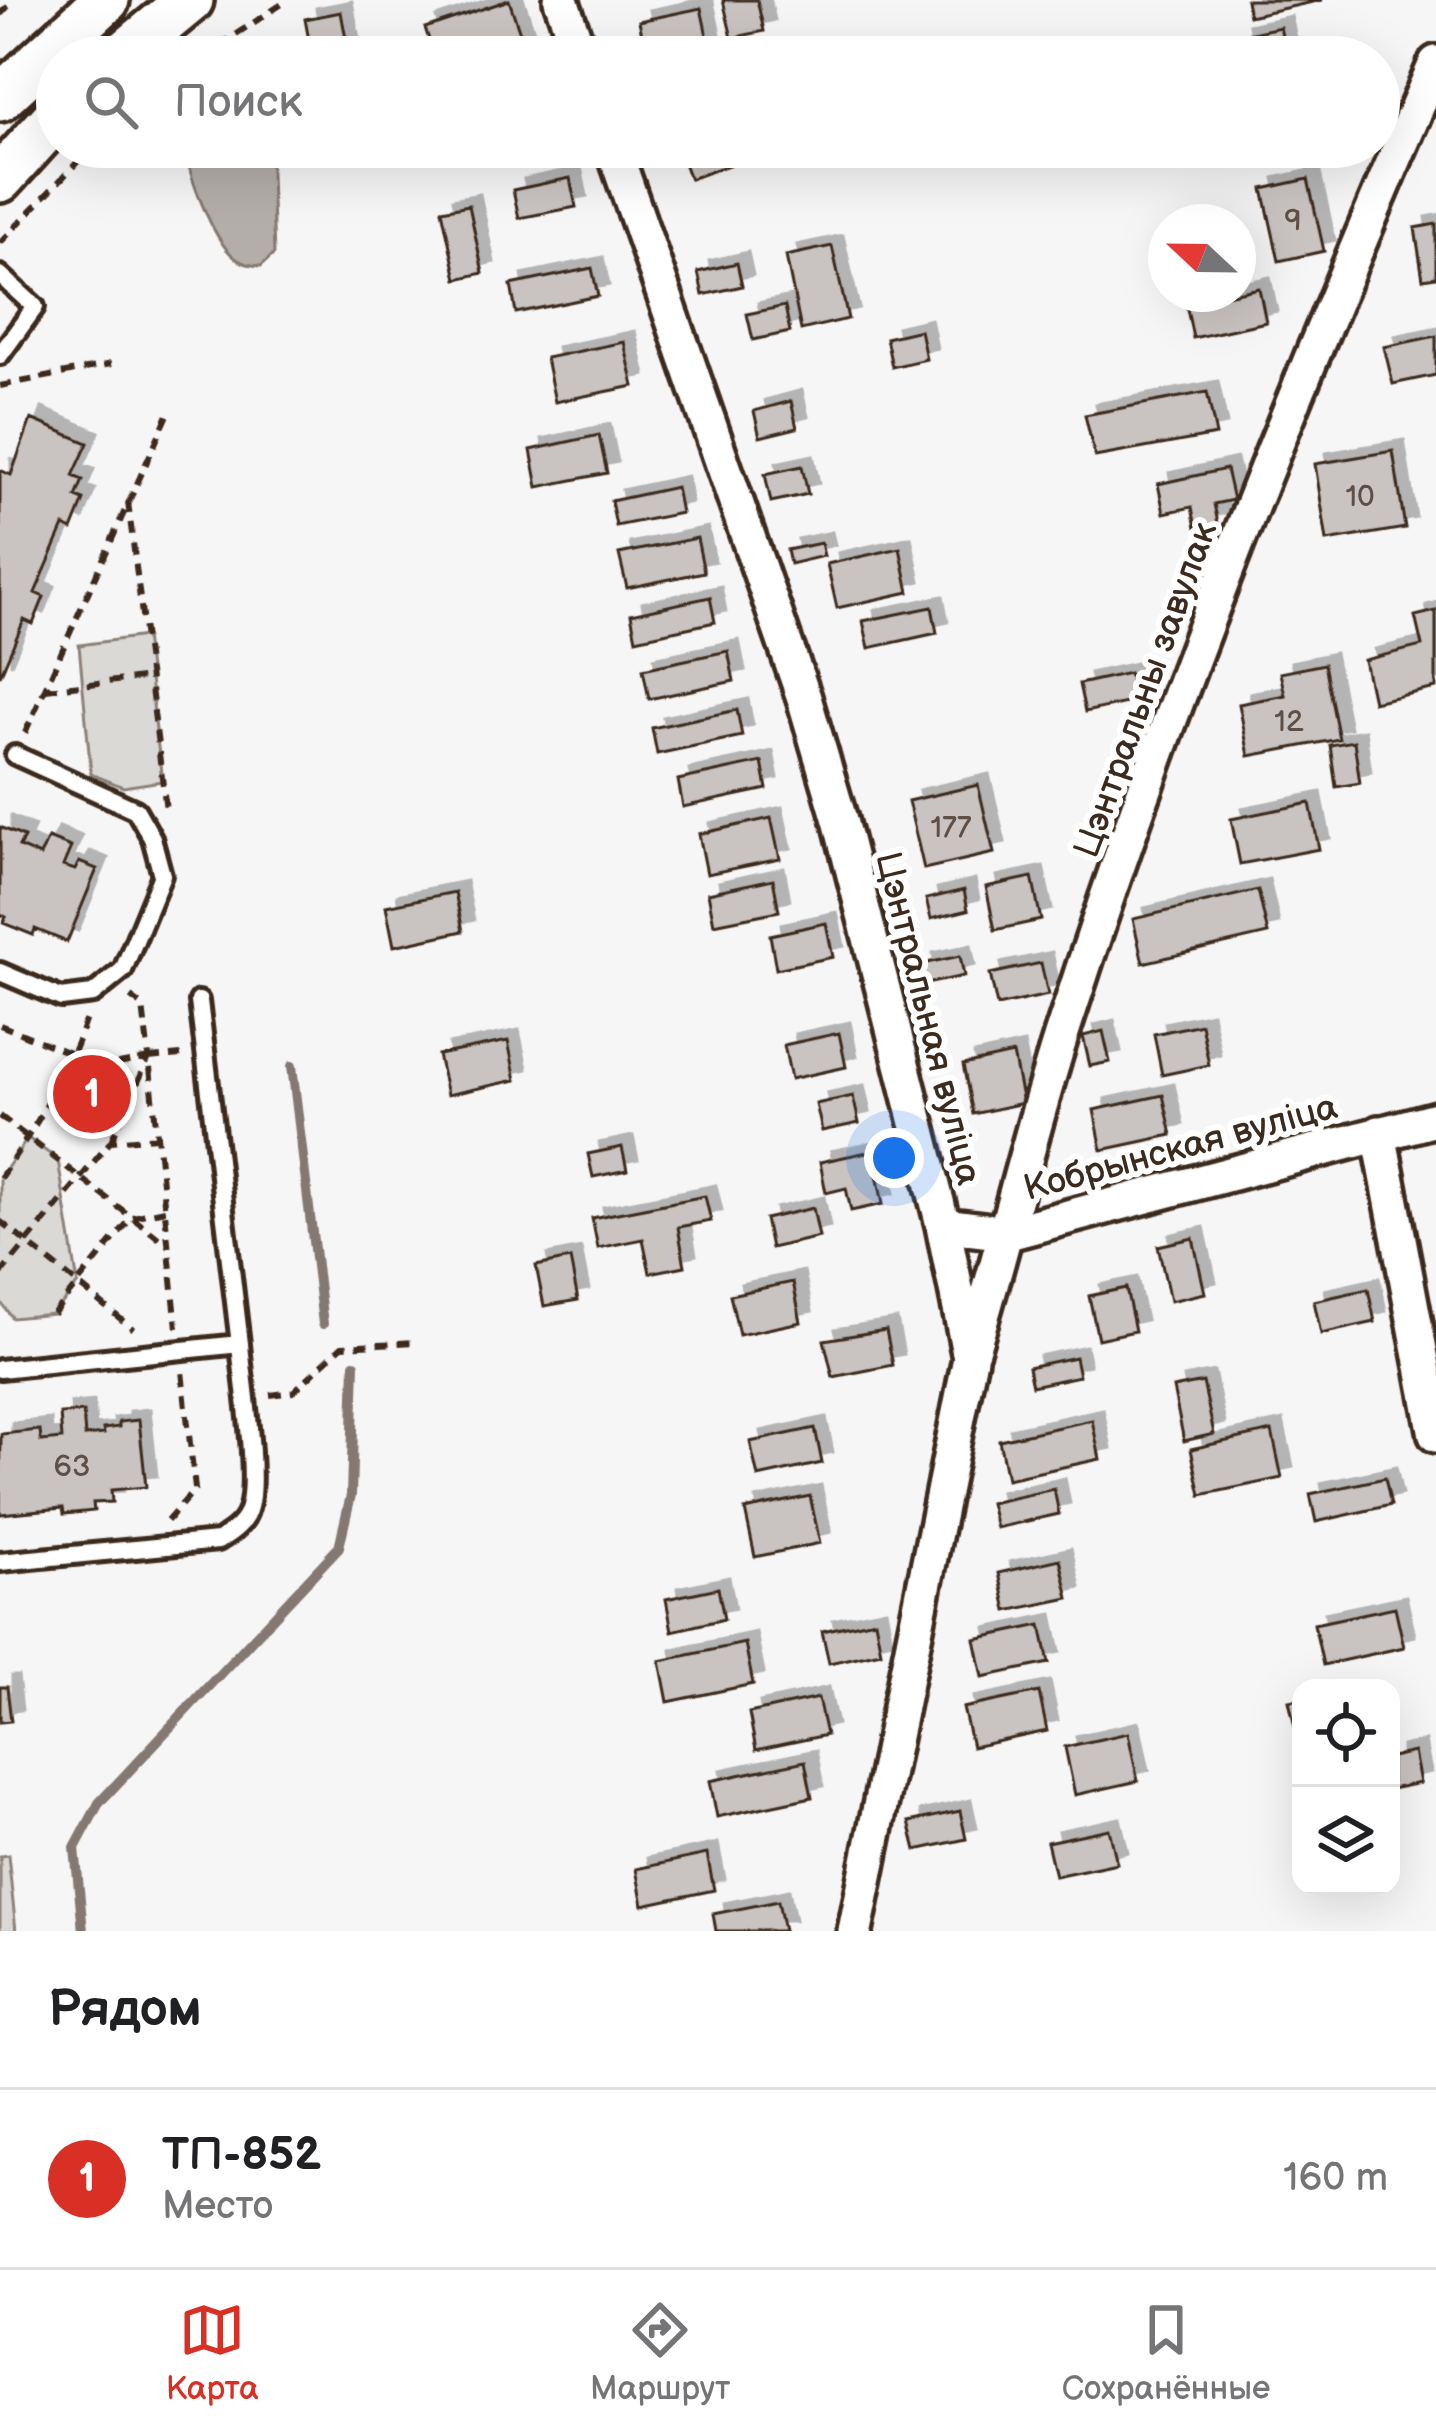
<!DOCTYPE html>
<html lang="ru">
<meta charset="utf-8">
<style>
:root{--surface:#fff;--page:#f6f6f6;--text:#202124;--muted:#757577;--line:#e0e0e0;--accent:#d93025}
body{margin:0;font-family:"Balsamiq Sans",sans-serif;background:var(--page);color:var(--text)}
.controls{position:absolute;right:36px;bottom:36px;display:grid;overflow:hidden;border-radius:24px;box-shadow:0 12px 48px #0002}
.controls button{width:108px;height:108px;display:grid;place-items:center;padding:0;border:0;border-bottom:3px solid var(--line);background:var(--surface);color:var(--text);font:60px sans-serif}
.compass{position:absolute;left:1148px;top:204px;width:108px;height:108px;border-radius:50%;background:var(--surface);box-shadow:0 12px 48px #0002;rotate:292deg}
.you{position:absolute;left:894px;top:1158px;width:42px;height:42px;margin:-30px;border:9px solid #fff;border-radius:50%;background:#1a73e8;box-shadow:0 0 0 18px #1a73e833}
.badge{display:grid;place-items:center;width:78px;height:78px;border-radius:50%;background:var(--accent);color:#fff;font-size:39px;font-weight:700}
.pin{position:absolute;translate:-50% -50%;border:6px solid #fff;box-shadow:0 3px 12px #0006}
.list{margin:0;padding:0;list-style:none}
h2{display:flex;justify-content:space-between;align-items:center;height:156px;margin:0;padding:0 48px;font-size:51px}
h2 small{font-size:39px;font-weight:400;color:var(--muted)}
.list li{display:grid;grid-template-columns:78px 1fr auto;gap:36px;align-items:center;box-sizing:border-box;height:180px;padding:0 48px;border-top:3px solid var(--line)}
.list b{display:block;font-size:45px;white-space:nowrap}
.list p{margin:0;font-size:39px;white-space:nowrap;color:var(--muted)}
.list em{font-size:39px;font-style:normal;color:var(--muted)}
.icon{flex:none;width:66px;height:66px;fill:none;stroke:currentColor;stroke-width:2;stroke-linecap:round;stroke-linejoin:round}
.map{position:relative;flex:none;width:1436px;height:1931px;overflow:hidden}
.search{position:absolute;background:var(--surface);box-shadow:0 12px 48px #0002;left:36px;right:36px;top:36px;height:132px;display:flex;align-items:center;gap:30px;box-sizing:border-box;padding:0 42px;border-radius:66px;color:var(--muted);font-size:45px}
.sheet{height:336px;background:var(--surface)}
nav{display:flex;justify-content:space-around;align-items:center;box-sizing:border-box;height:168px;border-top:3px solid var(--line);background:var(--surface);font-size:33px;color:var(--muted)}
nav a{display:grid;justify-items:center;gap:6px}
nav .on{color:var(--accent)}
.map>svg:first-child{display:block}
.green{fill:#dbd9d6;stroke:#8b827a;stroke-width:3}
.water{fill:#b4aeaa;stroke:#847972;stroke-width:3}
.lines{fill:none;stroke-linecap:round;stroke-linejoin:round}
.stream{stroke:#847972;stroke-width:10}
.building{fill:#c9c3c1;stroke:#3b2a1e;stroke-width:3;filter:url(#shadow)}
.lane-casing{stroke:#3b2a1e;stroke-width:26}
.street-casing{stroke:#3b2a1e;stroke-width:42}
.secondary-casing{stroke:#3b2a1e;stroke-width:54}
.path{stroke:#3b2a1e;stroke-width:6;stroke-dasharray:12 9;stroke-linecap:butt}
.lane{stroke:#fff;stroke-width:16}
.street{stroke:#fff;stroke-width:33}
.secondary{stroke:#fff;stroke-width:45}
.labels{text-anchor:middle;stroke-width:12;stroke-linejoin:round;paint-order:stroke}
.number-label{font-size:30px;fill:#5e5047}
.street-label{font-size:36px;fill:#3b2a1e;stroke:#fff}
</style>
<div class="map">
<svg width="1436" height="1931" viewBox="0 0 1436 1931">
<defs>
<filter id="shadow"><feDropShadow dx="11" dy="-11" stdDeviation="0" flood-color="#0004"/></filter>
</defs>
<rect width="100%" height="100%" fill="#f7f6f6"/>
<filter id="ink" filterUnits="userSpaceOnUse"><feTurbulence type="fractalNoise" baseFrequency=".00833" numOctaves="2"/><feDisplacementMap in="SourceGraphic" scale="24" xChannelSelector="R" yChannelSelector="G"/><feConvolveMatrix kernelMatrix="1 2 1 2 8 2 1 2 1" color-interpolation-filters="sRGB"/></filter>
<g filter="url(#ink)">
<path class="green" d="M145,636L162,781L123,787L91,774L79,645Z
M28,1138L58,1160L78,1284L53,1314L12,1318L0,1301V1178Z
M8,1855L16,1931H0V1856Z"/>
<path class="water" d="M186,147H270L274,254L261,266C249,265 242,264 233,256C213,238 187,174 186,147Z"/>
<g class="lines">
<path class="stream" d="M292,1066L323,1324
M83,1931L75,1848L99,1803L339,1547L351,1495L355,1364"/>
</g>
<path class="building" d="M509,0L528,57H435L425,28Z
M723,0H757L764,31L732,38Z
M1246,0H1322L1249,16Z
M701,8L710,50L677,57H647L639,21Z
M341,12L349,55L312,57L305,19Z
M1280,27L1287,57H1242L1238,36Z
M344,147H372L373,149L347,156Z
M678,147H753L756,155L690,179Z
M570,178L576,207L519,218L513,190Z
M1308,179L1324,251L1279,261L1263,189Z
M469,205L483,273L457,279L442,210Z
M1436,224V277L1423,279L1415,228Z
M832,246L848,319L801,330L786,256Z
M737,263L742,286L703,295L698,272Z
M592,268L598,296L516,313L511,285Z
M1259,288L1266,322L1193,338L1186,304Z
M785,306L790,332L753,340L747,314Z
M920,330L926,359L892,367L886,338Z
M1436,336V375L1393,384L1384,347Z
M624,342L634,386L555,402L546,358Z
M1207,392L1216,435L1095,457L1085,415Z
M791,401L797,428L760,437L754,411Z
M31,419L88,443L73,476L83,480L76,497L84,500L72,530L64,526L35,593L44,597L33,624L24,620L0,676V470L11,475Z
M599,435L607,473L538,487L531,450Z
M1393,451L1405,528L1327,541L1315,464Z
M802,466L808,494L771,502L765,474Z
M1226,469L1233,500L1214,504L1218,523L1196,528L1192,507L1164,513L1158,484Z
M676,487L681,513L616,526L611,501Z
M697,538L704,572L627,588L619,554Z
M821,543L824,556L790,564L787,550Z
M900,548L909,592L837,608L827,564Z
M710,597L715,622L636,639L631,614Z
M932,607L937,633L869,648L863,621Z
M1436,611V688L1373,702L1364,660L1422,646L1415,616Z
M728,651L734,681L649,699L643,669Z
M1324,664L1339,739L1249,756L1239,704L1285,695L1280,673Z
M1129,673L1135,701L1085,712L1079,684Z
M737,710L742,736L657,754L652,728Z
M1354,741L1360,783L1336,787L1330,745Z
M762,762L767,789L683,807L678,780Z
M978,785L994,853L924,869L908,801Z
M1310,803L1319,849L1240,864L1231,819Z
M771,818L780,859L707,874L699,834Z
M0,827L24,837L19,847L40,856L48,838L71,847L63,866L75,870L79,862L97,869L67,942L35,929L33,935L3,923L6,917L0,914Z
M1032,877L1041,920L995,930L986,887Z
M773,879L779,911L714,924L708,893Z
M964,890L968,910L931,919L926,899Z
M1258,890L1268,934L1143,963L1133,919Z
M455,892L463,931L394,946L386,906Z
M826,923L833,957L776,969L770,935Z
M960,956L964,976L926,984L922,964Z
M1041,963L1048,995L997,1006L990,974Z
M1201,1024L1209,1065L1162,1075L1154,1034Z
M1103,1031L1110,1062L1090,1066L1083,1036Z
M839,1033L846,1067L791,1079L784,1045Z
M508,1041L516,1080L447,1095L438,1055Z
M1013,1054L1023,1103L973,1114L963,1065Z
M81,1068L119,1085L103,1121L64,1103Z
M1163,1095L1172,1135L1102,1150L1094,1110Z
M853,1096L859,1123L822,1131L816,1104Z
M622,1147L627,1170L593,1177L588,1154Z
M872,1151L883,1204L851,1211L846,1188L826,1193L820,1162Z
M705,1196L711,1221L678,1227L685,1266L650,1273L643,1239L598,1248L592,1218Z
M813,1208L819,1237L771,1248L765,1219Z
M1193,1238L1205,1293L1170,1301L1158,1246Z
M570,1259L578,1300L544,1306L536,1266Z
M793,1282L801,1322L739,1335L730,1295Z
M1126,1288L1135,1331L1098,1339L1089,1296Z
M1368,1289L1375,1322L1321,1334L1314,1301Z
M886,1330L893,1365L833,1377L824,1340Z
M1075,1357L1079,1376L1032,1386L1028,1367Z
M1203,1382L1214,1434L1184,1441L1173,1388Z
M83,1412L85,1436L104,1434L103,1429L119,1427V1422L139,1420L146,1487L111,1490L112,1502L93,1503L94,1511L64,1514L63,1508L0,1514L1,1434L40,1430L41,1441L62,1439L60,1414Z
M1092,1420L1100,1459L1007,1479L999,1440Z
M815,1428L822,1463L758,1477L750,1442Z
M1272,1431L1282,1478L1201,1495L1191,1449Z
M1385,1478L1391,1505L1316,1522L1310,1494Z
M1054,1489L1059,1514L996,1528L990,1503Z
M810,1496L820,1543L755,1557L745,1510Z
M1060,1559L1069,1598L1007,1611L999,1573Z
M718,1588L724,1619L672,1631L666,1599Z
M1395,1607L1404,1647L1323,1665L1314,1624Z
M875,1620L881,1652L829,1663L822,1631Z
M1041,1625L1049,1663L983,1677L975,1639Z
M745,1643L753,1684L668,1702L660,1661Z
M0,1687H7L11,1721L0,1722Z
M1039,1692L1047,1731L972,1747L963,1708Z
M818,1698L826,1735L756,1750L749,1713Z
M1301,1699V1745H1299L1289,1701Z
M1128,1733L1138,1781L1075,1795L1065,1747Z
M1414,1752L1420,1783L1391,1789V1757Z
M805,1761L812,1797L717,1817L710,1781Z
M960,1811L966,1839L916,1850L909,1822Z
M1109,1829L1117,1863L1055,1876L1047,1842Z
M707,1854L714,1890L643,1905L636,1869Z
M778,1901L784,1931H716L713,1914Z"/>
<g class="lines">
<g class="lane-casing">
<path id="lane" d="M0,275L35,307L0,355
M0,972L61,998L93,994L123,970L162,875L152,838L136,810L15,755
M199,1001L240,1344
M0,1369L240,1344C243,1381 258,1475 249,1507C245,1524 232,1532 218,1541L0,1562"/>
</g>
<g class="street-casing">
<path id="street" d="M561,0L581,57
M613,147L804,698L840,820L943,1225L970,1358L855,1931
M1379,1133L1436,1435
M943,1225L1008,1233L1436,1119
M972,1350C1004,1246 1028,1140 1061,1036C1167,705 1298,381 1436,63"/>
</g>
<g class="secondary-casing">
<path id="secondary" d="M121,57L190,0
M0,98L106,0
M0,179L57,116"/>
</g>
<path class="path" d="M0,15L14,0
M201,57L288,0
M0,243L92,147
M0,386L111,364
M128,502L166,810
M46,689L150,677
M25,733L171,408
M0,1025L104,1067L149,1058L177,1328
M149,1058L181,1055
M0,1116L169,1246
M111,1141L149,1058L143,1006L128,995
M0,1178C35,1128 67,1076 86,1018
M0,1221L133,1329
M0,1275L111,1141L157,1137
M53,1314L132,1217L165,1210
M270,1395L293,1392L342,1346L416,1342
M167,1521L195,1489L182,1371"/>
<use href="#lane" class="lane"/>
<use href="#street" class="street"/>
<use href="#secondary" class="secondary"/>
</g>
</g>
<g class="labels">
<g class="number-label">
<text x="1293" y="230">9</text>
<text x="1360" y="506">10</text>
<text x="1289" y="731">12</text>
<text x="951" y="837">177</text>
<text x="72" y="1476">63</text>
</g>
<g class="street-label">
<text transform="translate(1144 689) rotate(-70)" y="13">Цэнтральны завулак</text>
<text transform="translate(930 1018) rotate(76)" y="13">Цэнтральная вуліца</text>
<text transform="translate(1180 1146) rotate(-15)" y="13">Кобрынская вуліца</text>
</g>
</g>
</svg>
<div class="controls">
<button><svg class="icon" aria-label="locate" viewBox="0 0 24 24"><circle cx="12" cy="12" r="6"/><path d="M12 2v4M12 18v4M2 12h4M18 12h4"/></svg></button>
<button><svg class="icon" aria-label="layers" viewBox="0 0 24 24"><path d="M12 4l9 5-9 5-9-5zM3 14l9 5 9-5"/></svg></button>
</div>
<svg class="compass" viewBox="-18 -18 36 36"><path d="M0-13l5 13h-10z" fill="#e53935"/><path d="M0 13l5-13h-10z" fill="#757577"/></svg>
<div class="you"></div>
<div class="pin badge" style="left:92px;top:1094px">1</div>
<div class="search"><svg class="icon" aria-label="search" viewBox="0 0 24 24"><circle cx="10" cy="10" r="6"/><path d="M15 15l6 6"/></svg>Поиск</div>
</div>
<section class="sheet">
<h2>Рядом<small></small></h2>
<ul class="list">
<li><span class="badge">1</span><div><b>ТП-852</b><p>Место</p></div><em>160 m</em></li>
</ul>
</section>
<nav>
<a class="on"><svg class="icon" aria-label="map" viewBox="0 0 24 24"><path d="M3 6l6-2 6 2 6-2v14l-6 2-6-2-6 2zM9 4v14M15 6v14"/></svg>Карта</a>
<a><svg class="icon" aria-label="directions" viewBox="0 0 24 24"><path d="M12 3l9 9-9 9-9-9zM9 14v-3h6M13 9l2 2-2 2"/></svg>Маршрут</a>
<a><svg class="icon" aria-label="saved" viewBox="0 0 24 24"><path d="M7 4h10v16l-5-4-5 4z"/></svg>Сохранённые</a>
</nav>
